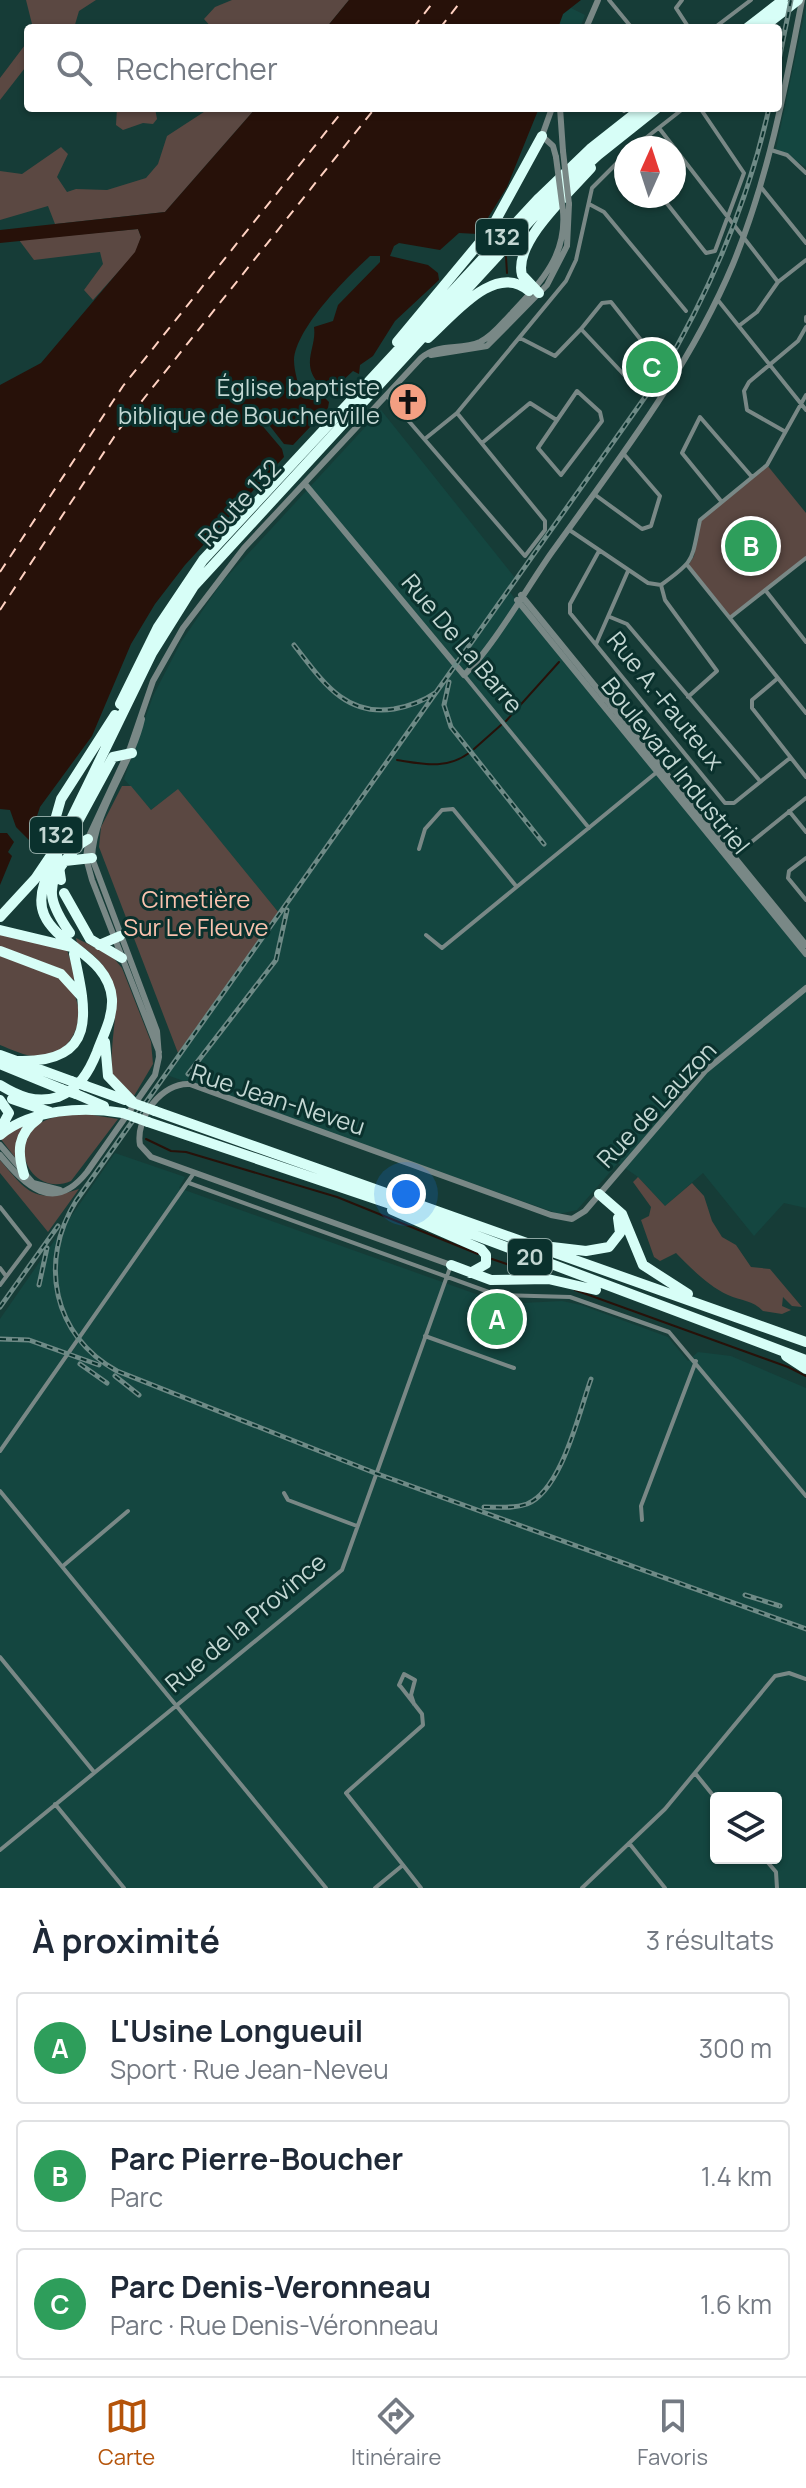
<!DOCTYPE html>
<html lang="fr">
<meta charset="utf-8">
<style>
:root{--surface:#fff;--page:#f2f2f3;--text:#1f2937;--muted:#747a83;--line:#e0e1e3;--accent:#b45309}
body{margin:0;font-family:Manrope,sans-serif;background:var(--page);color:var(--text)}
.controls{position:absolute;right:24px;bottom:24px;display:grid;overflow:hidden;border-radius:8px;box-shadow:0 2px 6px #0004}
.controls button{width:72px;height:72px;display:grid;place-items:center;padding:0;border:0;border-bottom:2px solid var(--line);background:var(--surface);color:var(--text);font:40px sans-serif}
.compass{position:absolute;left:614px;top:136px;width:72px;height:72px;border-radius:50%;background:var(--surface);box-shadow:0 2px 6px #0004;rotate:3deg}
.you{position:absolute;left:406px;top:1194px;width:28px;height:28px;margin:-20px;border:6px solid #fff;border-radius:50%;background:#1a73e8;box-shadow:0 0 0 12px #1a73e833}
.badge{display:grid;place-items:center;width:52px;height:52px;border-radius:50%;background:var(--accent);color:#fff;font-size:26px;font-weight:700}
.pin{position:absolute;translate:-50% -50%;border:4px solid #fff;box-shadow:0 2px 8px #0006}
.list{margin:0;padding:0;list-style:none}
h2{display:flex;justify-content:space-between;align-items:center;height:104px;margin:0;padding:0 32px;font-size:34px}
h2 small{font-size:26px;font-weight:400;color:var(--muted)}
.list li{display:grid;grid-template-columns:52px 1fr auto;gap:24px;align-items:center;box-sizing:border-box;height:112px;margin:0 16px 16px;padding:0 16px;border:2px solid var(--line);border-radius:8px}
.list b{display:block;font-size:30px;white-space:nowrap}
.list p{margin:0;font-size:26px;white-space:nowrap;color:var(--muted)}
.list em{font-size:26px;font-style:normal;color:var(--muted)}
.icon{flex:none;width:44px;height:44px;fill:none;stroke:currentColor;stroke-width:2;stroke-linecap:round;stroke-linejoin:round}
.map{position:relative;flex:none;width:806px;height:1888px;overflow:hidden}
.search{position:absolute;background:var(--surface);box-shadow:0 2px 6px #0004;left:24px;right:24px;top:24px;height:88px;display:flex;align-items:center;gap:20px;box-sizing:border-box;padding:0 28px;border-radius:8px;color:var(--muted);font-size:30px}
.sheet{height:488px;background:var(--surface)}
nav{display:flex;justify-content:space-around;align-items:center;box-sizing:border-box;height:112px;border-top:2px solid var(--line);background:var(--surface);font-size:22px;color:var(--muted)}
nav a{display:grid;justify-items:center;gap:4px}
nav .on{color:var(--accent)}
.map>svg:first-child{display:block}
.built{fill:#144640;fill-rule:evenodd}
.green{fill:#5b4842}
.water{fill:#271109}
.pier{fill:#163c37}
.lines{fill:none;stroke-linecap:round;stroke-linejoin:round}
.stream{stroke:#271109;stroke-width:2}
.ferry{stroke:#ffd1c1;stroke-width:2;stroke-dasharray:10 8;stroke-linecap:butt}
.minor{stroke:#798886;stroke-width:4}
.tertiary{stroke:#798886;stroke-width:6}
.motorway{stroke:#d7fef7;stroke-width:10}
.rail-casing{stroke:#6e8a86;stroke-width:5}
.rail{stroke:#0a312d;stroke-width:2;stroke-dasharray:6;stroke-linecap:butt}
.tertiary-bridge{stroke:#798886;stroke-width:6}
.motorway-bridge{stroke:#d7fef7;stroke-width:10}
.labels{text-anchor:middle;stroke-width:6;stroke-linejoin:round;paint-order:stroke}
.shield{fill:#0a312d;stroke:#8ca5a1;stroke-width:2}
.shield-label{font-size:22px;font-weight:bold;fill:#c3d7d3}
.poi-label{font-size:24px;fill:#c3d7d3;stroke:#0a312d;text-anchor:end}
.street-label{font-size:24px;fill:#c3d7d3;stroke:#0a312d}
.park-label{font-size:24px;fill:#fac2ae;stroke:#0a312d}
</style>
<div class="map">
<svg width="806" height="1888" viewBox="0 0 806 1888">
<rect width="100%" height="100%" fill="#163c37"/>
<path class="built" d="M806,7V167L776,149Z
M571,8L585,15L580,28H558L563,14Z
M381,410L516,579L508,590L806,957V1208L784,1203L754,1236L703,1173L665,1206L638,1177L618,1163L577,1210L559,1214L164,1074L279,913L178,790L151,810L124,779L153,696L181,642L222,582Z
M115,1153L185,1177L179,1188L504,1304L562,1301L581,1305L668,1337L688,1361L698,1352L731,1356L806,1388V1888H0V1319ZM716,1798H776V1858H716Z"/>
<path class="green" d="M26,0H96L79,11L74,28H33Z
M232,0H349L326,28H212L204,19L215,7Z
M28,41V64L0,100V78Z
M117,108H155L157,119L153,124L143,123L123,130L116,125Z
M210,108H256L165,212L55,224L48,206L0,220V171L22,174L61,147L68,154L57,177L67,192L76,189L107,190L146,178L158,164L167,136Z
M138,229L141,237L136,252L93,300L84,290L103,264L100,252L34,260L19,240Z
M767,465L806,513V558L731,617L688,566L694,556L700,520Z
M122,786H131L151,810L178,789L279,913L178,1053L99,847L101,827Z
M0,934L67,950L78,983L56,967L0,947Z
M76,938L112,956L122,968L151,1042L153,1064L134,1096L112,1074C108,1016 137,982 77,943Z
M0,954C18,961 41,967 58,977C92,997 82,1052 42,1056C28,1058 13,1050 0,1045Z
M80,1113L118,1119L71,1181C31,1198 5,1142 42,1122C53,1116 68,1115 80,1113Z
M30,1121L17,1160L0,1138Z
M0,1160C28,1193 34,1204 79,1189L48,1232L0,1173Z
M638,1177L665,1206L692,1183L704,1196L712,1221L722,1237L736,1245L751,1267L770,1269L802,1307L792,1306L783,1297L782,1306L791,1310L782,1314L763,1311C753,1300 741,1301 728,1295C708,1286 691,1268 676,1253L660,1261L654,1257L641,1220L649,1216L651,1207L633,1182Z"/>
<path class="water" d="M349,0H581L563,14L558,28H326Z
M256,108H539L507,187L478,234L459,233L440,250L399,243L394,246L390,256L428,265L438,273L439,280L395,321L373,356L360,365L359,374L353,371L340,383L341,392L336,394L334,389L321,386C299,364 317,349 314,327L333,321L338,305L380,262V256H370C346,278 296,328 294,360C294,372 299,386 302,397L312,400L325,398L329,402L328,408L293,445L284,444L266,421L260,423L282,449L284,457L185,565L155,604L131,644L92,736L40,807L29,840L16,827L10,810L0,809V385L41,363L135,252L141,237L138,229L0,243V230L165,212Z
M0,833H7L14,842L8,852L12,856L0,885Z"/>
<path class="pier" d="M125,673L97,734L39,817L41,808L84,753Z"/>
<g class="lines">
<path class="stream" d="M506,257L507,273
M506,721L559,662
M474,749L501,725
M397,760C423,764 446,770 469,753
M146,1139L171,1151L186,1152L337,1197L478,1254
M492,1259L533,1273
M575,1290L788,1367L806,1376"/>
<path class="ferry" d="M413,28L435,0
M440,28L462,0
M0,572L123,386L345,108
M0,610L118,431L375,108"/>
<path class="minor" d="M609,0L632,28
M682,0L676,8L689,28
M714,28L751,0
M624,111L627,108
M659,128L778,282
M633,148L684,108
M771,150L787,155L806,173
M760,186L806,243
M661,196L706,253L715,251L744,173L700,108
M589,204L604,212L686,311
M717,299L806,410
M806,317V321
M740,325L757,312L778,282L806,260
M520,338L555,356L581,329L628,379L648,349L611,302L602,303L581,329
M577,391L600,412L602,421L561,475L538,448Z
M388,397L525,556L545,530V521L457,413
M784,431L747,410L744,391L749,382L798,341L806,327
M426,438L457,413L566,281L576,260L592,188L626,154
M482,443L530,403L555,419
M594,494L642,529L651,526L660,496L623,453
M721,501L682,453L700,417L752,477
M568,529L648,583L661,585C696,560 691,561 700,520L767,465L806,395
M599,551L570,604V613L725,803H734L790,758
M688,566L806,713
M661,585L665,600L717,671L688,697
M766,591L806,642
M610,617L627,624L760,781
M731,617L806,558
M596,644L628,571
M464,675L589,828
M778,678L752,700V708L806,777
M789,811L806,832
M419,849L425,829L442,810L453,809L516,886
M734,856L806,798
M806,858L789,871L788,878L806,900
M426,935L442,948L657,772
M189,1183L497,1295L570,1297L669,1332L806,1496
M0,1207L30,1245L0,1285
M0,1268L6,1276
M425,1336L514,1368
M0,1451L194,1173
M0,1491L326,1888
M284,1493L288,1500L357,1526
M642,1520L641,1506L696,1361
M63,1566L128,1511
M0,1657L94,1772
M695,1773L716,1799
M55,1804L124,1888
M629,1843L665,1888
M0,1850L342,1570L451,1265
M764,1858L776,1872L777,1888
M403,1865L346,1793L423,1725L422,1714L401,1687L399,1685L404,1674L415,1680L411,1695L414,1704
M375,1888L403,1865L421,1888
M582,1888L665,1809L775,1676L789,1673L806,1679"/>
<path class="tertiary" d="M586,28L598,0
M552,108L542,136L553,146L556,157
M560,108L563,151
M431,355L487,346L547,285L567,246L569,204
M305,484L464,675C492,649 528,586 552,552C618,460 689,369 733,264C768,179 785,90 802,0
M521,595L806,945
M517,600L806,954
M159,1052L92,880L86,858L89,836L130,748L153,681L183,628L244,548L421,358C440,342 459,351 480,342C493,336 502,323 512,313C541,282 567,256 563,211
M0,1145L33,1183L60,1190
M0,1155C25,1185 53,1215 87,1172L155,1075L159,1057L157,1031L92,858C94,809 131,767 142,719
M451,1265L151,1157L140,1145C135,1118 162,1082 190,1084L551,1215L572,1219L585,1211L705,1071L806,988"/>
<path class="motorway" d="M747,28L783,0
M762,28L798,0
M539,293L522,275C513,242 571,191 591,168
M428,338C453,316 495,261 529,291
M397,342L491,229L542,136
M120,704L158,627L203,560L539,198L590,149L642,108
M53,827L61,799L115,715
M63,849L113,757L132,753
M65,861L92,858
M64,893L90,939L122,958
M0,917L35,879L60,842L152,653L194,586L550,199L598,155L657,108
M0,930L71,947
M70,933C52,907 43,888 64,862C71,853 78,844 88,839
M99,945L120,936
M0,951L61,974L81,996
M105,1042L108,1076L132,1101
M0,1055L71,1081
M18,1061C98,1063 87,1013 74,954
M0,1064L61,1089
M0,1085C18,1096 36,1104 58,1097C79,1089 89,1072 97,1052C103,1035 113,1018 112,999C108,939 6,942 54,863
M86,1086L125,1100
M76,1094L104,1106
M12,1099L50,1112
M0,1100L9,1113L1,1128
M155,1111L806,1342
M148,1122L408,1210L806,1360
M0,1135C32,1109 83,1106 123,1113
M24,1175C17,1152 17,1134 38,1119
M599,1194L622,1214L643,1265L688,1294
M392,1210L481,1249L486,1255V1264L470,1273
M552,1247L586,1251L609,1247L620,1233L618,1218
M451,1265L491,1280L548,1279L596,1290
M786,1356L806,1369"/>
<g class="rail-casing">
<path id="rail" d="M778,65L791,0
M769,108C748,203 709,293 660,376L76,1201C38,1262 53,1336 117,1371L375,1473L806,1629
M294,645C321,679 344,717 394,709C410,706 422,702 435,693
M449,682L444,705L451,727L544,844
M188,1074L276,960L287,910
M39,1285L47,1248
M0,1307L58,1226
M0,1339L29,1340L99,1365
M80,1364L107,1383
M115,1376L139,1395
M484,1507C498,1507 513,1509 527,1504C562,1490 579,1412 591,1379
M745,1595L780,1606"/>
</g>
<use href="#rail" class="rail"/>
<path class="tertiary-bridge" d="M563,151L569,204
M556,157L563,211"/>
<path class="motorway-bridge" d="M53,827L61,880
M71,1081L86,1086
M61,1089L76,1094
M130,1102L155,1111
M123,1113L148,1122"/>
</g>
<defs>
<g id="church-disc" transform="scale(2)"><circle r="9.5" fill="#f39f82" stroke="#0a312d"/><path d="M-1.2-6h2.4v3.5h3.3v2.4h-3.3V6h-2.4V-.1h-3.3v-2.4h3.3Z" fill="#111"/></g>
</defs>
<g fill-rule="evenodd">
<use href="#church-disc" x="408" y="402"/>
</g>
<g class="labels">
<g class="shield">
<rect x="476" y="219" width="52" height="36" rx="6"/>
<rect x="30" y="817" width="52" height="36" rx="6"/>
<rect x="508" y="1239" width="44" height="36" rx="6"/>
</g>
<g class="shield-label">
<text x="502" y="245">132</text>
<text x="56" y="843">132</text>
<text x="530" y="1265">20</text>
</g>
<g class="poi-label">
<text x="380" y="396">Église baptiste<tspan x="380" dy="28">biblique de Boucherville</tspan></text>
</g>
<g class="street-label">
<text transform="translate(240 503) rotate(-47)" y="8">Route 132</text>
<text transform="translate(462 644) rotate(50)" y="8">Rue De La Barre</text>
<text transform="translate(665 701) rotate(51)" y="8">Rue A.-Fauteux</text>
<text transform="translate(675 766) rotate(51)" y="8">Boulevard Industriel</text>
<text transform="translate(278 1100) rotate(18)" y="8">Rue Jean-Neveu</text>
<text transform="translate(657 1105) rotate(-47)" y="8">Rue de Lauzon</text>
<text transform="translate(246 1623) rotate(-40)" y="8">Rue de la Province</text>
</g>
<g class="park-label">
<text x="196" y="908">Cimetière<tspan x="196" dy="28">Sur Le Fleuve</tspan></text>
</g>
</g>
</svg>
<div class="controls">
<button><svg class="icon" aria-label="layers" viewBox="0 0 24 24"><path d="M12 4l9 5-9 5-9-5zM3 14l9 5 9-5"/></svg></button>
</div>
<svg class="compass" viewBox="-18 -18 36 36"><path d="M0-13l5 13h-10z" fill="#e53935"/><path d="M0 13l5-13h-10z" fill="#747a83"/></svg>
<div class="you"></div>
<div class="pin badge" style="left:497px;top:1319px;background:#2e9e5b">A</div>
<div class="pin badge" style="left:751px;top:546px;background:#2e9e5b">B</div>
<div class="pin badge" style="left:652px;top:367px;background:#2e9e5b">C</div>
<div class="search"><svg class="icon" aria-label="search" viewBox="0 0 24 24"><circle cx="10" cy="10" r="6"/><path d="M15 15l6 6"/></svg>Rechercher</div>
</div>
<section class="sheet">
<h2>À proximité<small>3 résultats</small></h2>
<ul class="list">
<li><span class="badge" style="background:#2e9e5b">A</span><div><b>L'Usine Longueuil</b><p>Sport · Rue Jean-Neveu</p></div><em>300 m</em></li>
<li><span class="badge" style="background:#2e9e5b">B</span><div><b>Parc Pierre-Boucher</b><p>Parc</p></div><em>1.4 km</em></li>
<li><span class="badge" style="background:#2e9e5b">C</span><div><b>Parc Denis-Veronneau</b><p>Parc · Rue Denis-Véronneau</p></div><em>1.6 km</em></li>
</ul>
</section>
<nav>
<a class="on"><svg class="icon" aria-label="map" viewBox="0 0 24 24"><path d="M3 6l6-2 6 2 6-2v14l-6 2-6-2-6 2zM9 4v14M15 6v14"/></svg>Carte</a>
<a><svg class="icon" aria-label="directions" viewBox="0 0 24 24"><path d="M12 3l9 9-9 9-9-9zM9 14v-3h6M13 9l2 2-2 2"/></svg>Itinéraire</a>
<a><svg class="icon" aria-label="saved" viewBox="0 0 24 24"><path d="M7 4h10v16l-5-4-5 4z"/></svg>Favoris</a>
</nav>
